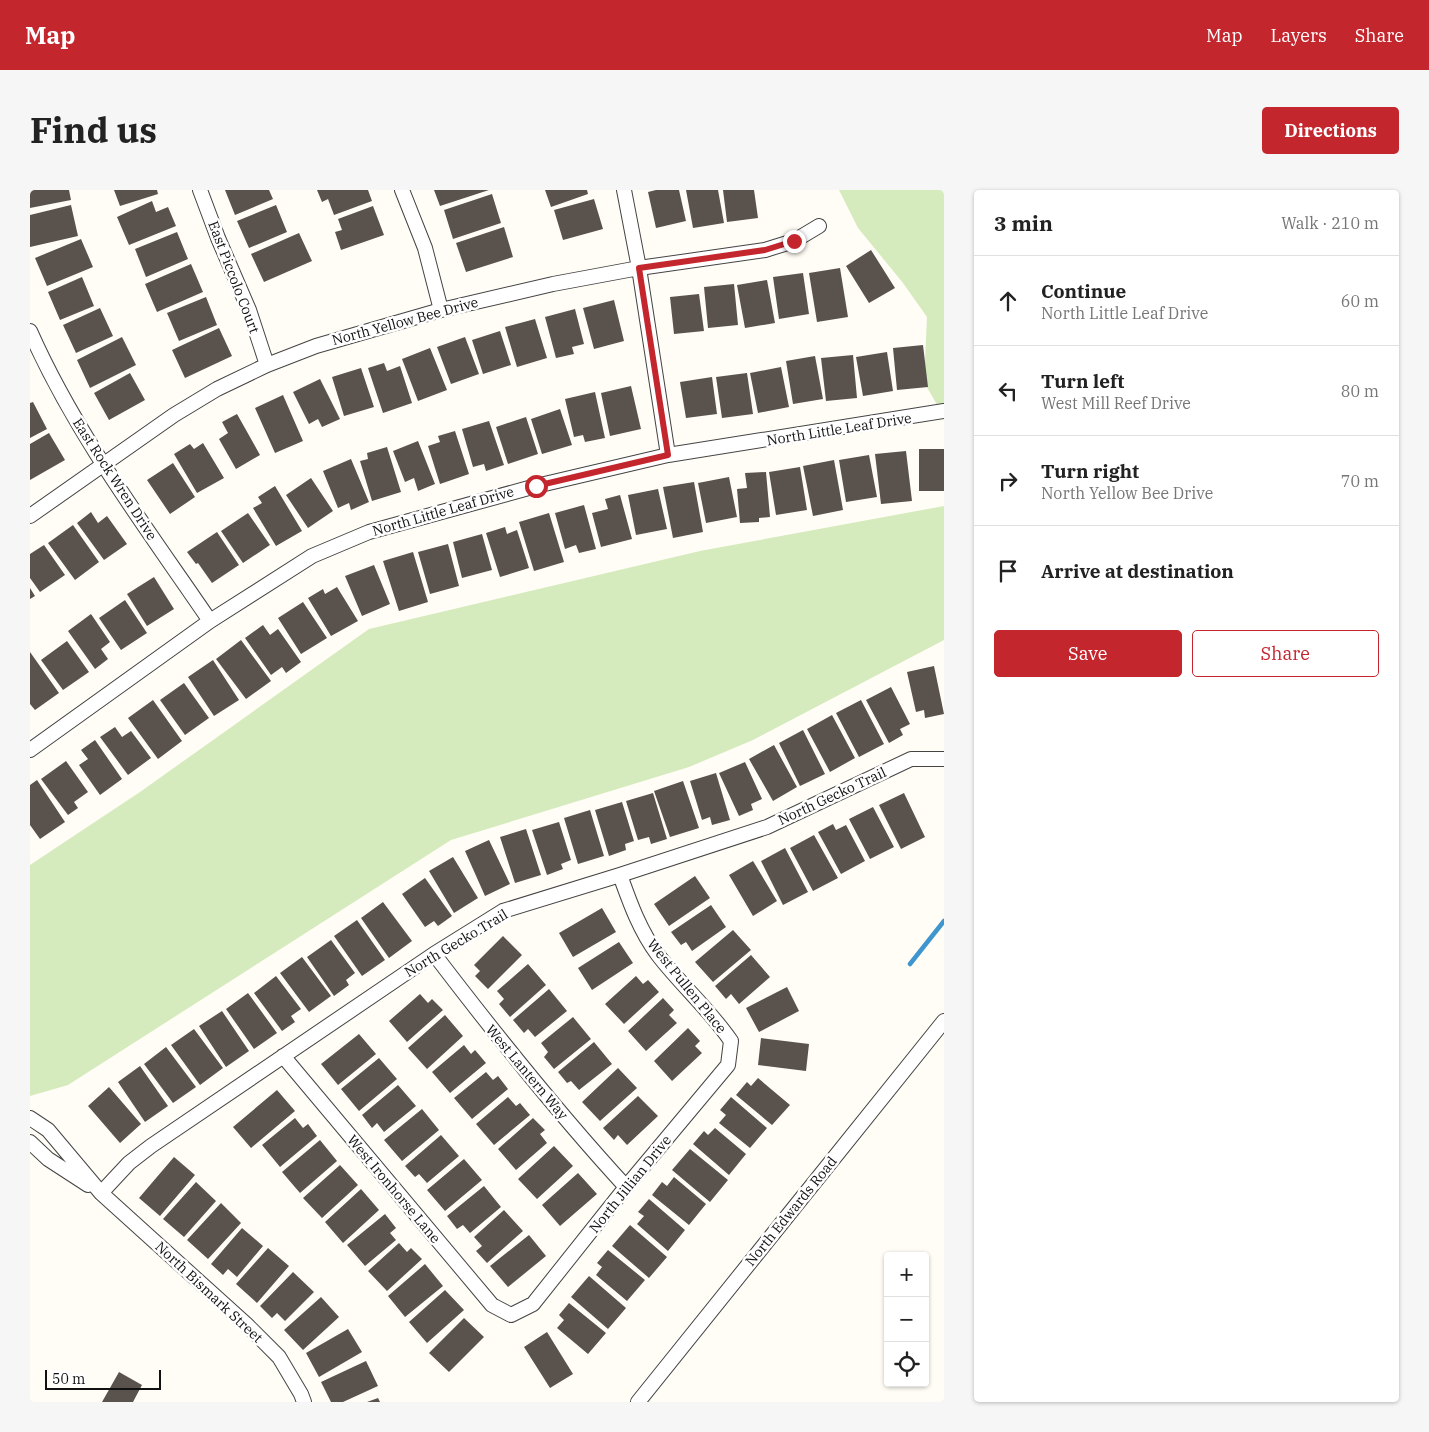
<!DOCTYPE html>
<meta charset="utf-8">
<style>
:root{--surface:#fff;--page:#f6f6f6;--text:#222;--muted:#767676;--line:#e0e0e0;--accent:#c4262e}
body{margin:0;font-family:"IBM Plex Serif",serif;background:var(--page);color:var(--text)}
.controls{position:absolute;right:15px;bottom:15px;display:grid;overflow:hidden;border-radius:5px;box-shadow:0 1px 4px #0004}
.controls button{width:45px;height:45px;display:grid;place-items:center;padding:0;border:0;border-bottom:1px solid var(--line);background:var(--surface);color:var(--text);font:25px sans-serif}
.scale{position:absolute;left:15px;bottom:12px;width:116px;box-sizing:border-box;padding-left:5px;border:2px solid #111;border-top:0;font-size:14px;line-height:18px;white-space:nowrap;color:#111;-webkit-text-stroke:4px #fff;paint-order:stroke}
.stop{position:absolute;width:15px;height:15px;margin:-11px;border:4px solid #c4262e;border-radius:50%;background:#fff}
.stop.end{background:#c4262e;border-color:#fff;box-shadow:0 1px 5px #0008}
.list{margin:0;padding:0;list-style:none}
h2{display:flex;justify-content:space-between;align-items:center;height:65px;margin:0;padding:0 20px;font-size:21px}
h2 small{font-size:16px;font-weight:400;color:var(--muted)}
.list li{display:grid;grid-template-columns:32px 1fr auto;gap:15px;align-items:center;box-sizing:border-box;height:90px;padding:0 20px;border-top:1px solid var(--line)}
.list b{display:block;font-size:19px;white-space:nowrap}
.list p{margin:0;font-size:16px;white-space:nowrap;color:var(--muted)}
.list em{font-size:16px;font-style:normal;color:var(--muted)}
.actions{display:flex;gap:10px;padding:15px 20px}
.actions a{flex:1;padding:11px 0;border:1px solid var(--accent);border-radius:5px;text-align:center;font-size:18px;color:var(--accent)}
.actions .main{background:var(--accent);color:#fff}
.icon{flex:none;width:28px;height:28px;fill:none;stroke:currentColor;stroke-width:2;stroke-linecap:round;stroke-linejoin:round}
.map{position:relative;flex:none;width:914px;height:1212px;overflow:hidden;border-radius:5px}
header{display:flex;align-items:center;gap:30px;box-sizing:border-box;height:70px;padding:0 25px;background:var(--accent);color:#fff}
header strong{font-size:24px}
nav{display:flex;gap:28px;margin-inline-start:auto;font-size:18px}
.intro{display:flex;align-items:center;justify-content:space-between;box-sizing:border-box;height:120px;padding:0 30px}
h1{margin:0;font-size:35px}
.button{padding:12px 22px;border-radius:5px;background:var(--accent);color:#fff;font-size:18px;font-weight:700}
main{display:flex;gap:30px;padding:0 30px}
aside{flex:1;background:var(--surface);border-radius:5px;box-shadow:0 1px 4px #0004}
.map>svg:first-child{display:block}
.green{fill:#d5ebbd}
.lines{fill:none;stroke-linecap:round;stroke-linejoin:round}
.stream{stroke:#3f96cf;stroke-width:4.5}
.building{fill:#5a524d}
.minor-casing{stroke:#444;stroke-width:16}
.minor{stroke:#fff;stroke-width:14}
.route{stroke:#c4262e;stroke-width:6}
.labels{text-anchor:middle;stroke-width:5;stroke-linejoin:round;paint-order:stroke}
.street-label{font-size:14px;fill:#111;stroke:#fff}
</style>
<header>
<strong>Map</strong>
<nav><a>Map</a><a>Layers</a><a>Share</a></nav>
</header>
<div class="intro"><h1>Find us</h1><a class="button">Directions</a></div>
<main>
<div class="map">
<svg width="914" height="1212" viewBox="0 0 914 1212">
<rect width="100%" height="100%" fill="#fffdf5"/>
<path class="green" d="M809,0H914V227L894,192L897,127L873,93L828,38Z
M914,316V450L723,550L659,577L421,650L38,895L0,906V675L110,602L339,439L670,361Z"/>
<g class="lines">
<path class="stream" d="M880,774L914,731"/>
</g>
<path class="building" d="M0,0H39L41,10L0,18Z
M84,0H127L128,4L90,16Z
M195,0H239L243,9L205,25Z
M287,0H338L342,11L304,25L298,9L292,12Z
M404,0H459L410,16Z
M515,0H557L558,4L521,17Z
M626,0H649L656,31L626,38L618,2Z
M656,0H688L694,33L663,38Z
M693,0H724L728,28L697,32Z
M462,4L471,33L423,49L414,20Z
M564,9L573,39L533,50L524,20Z
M122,11L126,22L138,17L146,36L99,55L87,27Z
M41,15L48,46L0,57V25Z
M246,15L257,42L219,58L207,31Z
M343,16L354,45L311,60L305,42L312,40L308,29Z
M474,37L483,67L436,82L426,53Z
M147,42L158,69L116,87L105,59Z
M269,43L282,71L234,92L221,64Z
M51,49L63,77L17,96L5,68Z
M841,60L865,98L839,113L816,76Z
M161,74L173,102L127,122L115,94Z
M810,78L818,127L787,132L779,83Z
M773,83L779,124L749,129L743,87Z
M52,87L64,116L30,130L18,102Z
M737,90L745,133L715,138L707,95Z
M704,94L708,135L678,138L674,97Z
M669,104L674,141L644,144L640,107Z
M176,107L187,135L149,151L137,123Z
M584,110L594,151L564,159L553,118Z
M70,118L83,146L46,163L33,135Z
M545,119L554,154L542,157L544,164L526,168L515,127Z
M505,129L517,168L487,177L475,137Z
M189,138L202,166L155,188L142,160Z
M470,141L481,175L453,184L442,150Z
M92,147L106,175L60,198L47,170Z
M435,147L449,184L421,194L407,157Z
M893,155L898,197L867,200L863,158Z
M400,158L417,200L388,211L372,169Z
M857,162L863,201L833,206L826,167Z
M823,165L827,208L796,211L791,168Z
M785,166L793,209L763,214L756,171Z
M354,173L357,181L370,176L382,213L353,223L338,178Z
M751,177L759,217L728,223L720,183Z
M331,178L344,217L314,226L302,187Z
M100,183L115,210L79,230L64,203Z
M717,183L723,224L692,228L686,187Z
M682,187L687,224L656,228L650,192Z
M290,189L310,229L292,237L288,229L279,234L263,202Z
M601,196L611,239L580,246L571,203Z
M565,202L575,248L555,252L553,245L544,247L535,209Z
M253,205L273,251L245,263L225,218Z
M3,212L17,239L0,248V213Z
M530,219L542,255L512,264L501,229Z
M207,224L230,265L206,279L189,249L198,243L192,232Z
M496,227L508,264L478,274L466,237Z
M459,231L474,275L456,281L454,274L443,277L432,239Z
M425,241L439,284L410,294L398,256L410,252L408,246Z
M19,243L35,270L0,290V254Z
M388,251L405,294L388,301L384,288L375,292L363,261Z
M173,253L194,288L167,303L144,264L160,254L164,259Z
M357,257L371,302L342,311L330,271L338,269L337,263Z
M889,259H914V301H889Z
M876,261L882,311L851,314L845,264Z
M839,265L847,307L816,312L809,270Z
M321,269L339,312L321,320L319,313L308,318L293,281Z
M804,270L813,320L783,326L773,276Z
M143,273L165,307L140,324L117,290Z
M770,277L777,320L746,325L739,282Z
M736,282L740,327L729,328V332L710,333L707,299L717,298L715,283Z
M699,287L707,327L676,333L668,293Z
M281,288L303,321L278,338L256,305Z
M664,292L673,342L643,348L633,297Z
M245,296L272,341L246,356L223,318L232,313L228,307Z
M628,299L637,339L606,345L598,305Z
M590,305L602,349L571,357L562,323L578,319L575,309Z
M554,315L566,359L549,363L546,355L535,359L525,323Z
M61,322L68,333L77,326L97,354L74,370L47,333Z
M218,323L240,355L213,373L191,341Z
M519,323L534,372L504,381L489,332Z
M43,335L69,372L45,390L18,353Z
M475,337L477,344L487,340L499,378L470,387L456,343Z
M187,342L209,375L182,393L168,373L166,374L157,362Z
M452,344L462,380L432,388L423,352Z
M418,354L429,396L400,404L388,362Z
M14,355L35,385L10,402L0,388V364Z
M383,362L398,412L369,421L353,371Z
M344,375L360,414L332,426L315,386Z
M124,387L144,419L117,436L97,404Z
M307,397L328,431L301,446L278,408L293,399L295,404Z
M0,398L5,406L0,409Z
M95,410L117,443L91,460L69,428Z
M273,412L297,448L271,464L248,428Z
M61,424L80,452L71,459L78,469L65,479L38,441Z
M233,435L240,445L248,439L271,472L256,483L252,477L241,485L215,448Z
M211,450L241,491L216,509L186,469Z
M37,451L59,482L33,500L11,470Z
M0,462L29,503L5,520L0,514Z
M183,470L209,510L184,526L158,487Z
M904,476L914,524L895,528L894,520L886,522L877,482Z
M154,493L179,528L155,545L130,510Z
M861,497L880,534L870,539L873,545L859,553L836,510Z
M123,510L152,551L128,569L98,528Z
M831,510L854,554L829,567L806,523Z
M802,525L825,568L800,582L777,539Z
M85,537L92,547L101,541L121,568L98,585L70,547Z
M773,540L795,584L770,596L749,553Z
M65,550L92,589L70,605L49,575L58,569L51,560Z
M744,555L767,597L743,611L719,569Z
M36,571L58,602L44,612L48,618L38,625L11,589Z
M715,572L732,609L721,614L723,620L709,626L689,583Z
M686,583L700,630L682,635L680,627L672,630L660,591Z
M7,590L35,632L10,649L0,635V595Z
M653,591L669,638L640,647L624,601Z
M623,603L637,649L621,654L619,647L608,650L596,611Z
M874,603L895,647L871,659L849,615Z
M592,612L604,651L595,654L596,660L579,666L565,620Z
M843,617L864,657L840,669L819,629Z
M560,620L574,666L548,674L534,628Z
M529,632L541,670L531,674L533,679L517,685L502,640Z
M803,634L806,640L816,635L835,671L811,684L788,642Z
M496,639L511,685L485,693L470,647Z
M784,645L808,688L783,701L760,658Z
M459,650L480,694L455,706L435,661Z
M755,658L778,702L753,715L731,671Z
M423,667L448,708L424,723L399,681Z
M723,671L747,711L723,726L699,685Z
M665,686L680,708L639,736L624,714Z
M395,688L422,726L408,736L404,731L395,737L372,704Z
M353,712L382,751L359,768L331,728Z
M681,715L696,737L662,761L656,752L651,755L641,742Z
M572,718L586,742L543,767L529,743Z
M327,730L355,770L332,786L304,746Z
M703,740L721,760L683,792L665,772Z
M473,746L492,765L458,799L445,786L450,781L444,775Z
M301,750L325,783L316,790L319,795L304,806L277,767Z
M589,752L603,773L562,800L548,778Z
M721,765L740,787L709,814L701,804L696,809L685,796Z
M272,767L301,806L279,822L250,783Z
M498,774L516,795L480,827L469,814L474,809L467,801Z
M246,786L271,819L261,826L265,832L252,841L224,803Z
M606,786L613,794L618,790L629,802L594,834L575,814Z
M757,797L769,821L729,842L716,818Z
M519,799L537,821L505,847L498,839L494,843L483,830Z
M218,803L247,843L224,859L196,819Z
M390,804L398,813L402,809L413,820L377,852L359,831Z
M633,808L644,820L639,825L647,833L616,861L598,841Z
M192,821L219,861L196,877L169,836Z
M415,825L433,846L397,879L378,858Z
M543,827L561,849L524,879L514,867L518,862L511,853Z
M658,838L670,851L665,856L672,863L642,891L624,871Z
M164,839L193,878L170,895L141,855Z
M329,844L346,864L308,895L291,874Z
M731,848L779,854L776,881L728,875Z
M564,852L582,874L549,900L541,891L537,893L528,882Z
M434,855L441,864L445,860L456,873L420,903L402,882Z
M136,857L166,897L143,913L114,874Z
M349,868L367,889L329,921L311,899Z
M110,876L138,916L115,932L88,892Z
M588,878L607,898L570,931L552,912Z
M456,882L463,890L468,886L478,899L442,929L424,908Z
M728,888L760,915L742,935L706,905L717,892L721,896Z
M368,895L386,916L354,942L347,933L342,938L332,925Z
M79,897L111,934L90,953L58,916Z
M247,900L265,921L221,958L203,937Z
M608,906L628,926L597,955L588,945L584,950L573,938Z
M478,907L486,916L490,913L500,925L464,955L446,934Z
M701,907L737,938L720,958L689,933L696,925L690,920Z
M392,919L409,940L372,971L354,950Z
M265,928L273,938L278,934L287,946L250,977L232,955Z
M503,928L515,940L510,944L517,953L486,980L468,959Z
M685,938L716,964L699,985L663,954L674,941L678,945Z
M411,945L429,966L397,993L389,984L385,987L375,976Z
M290,950L307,971L270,1003L252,982Z
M524,956L543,976L507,1009L488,989Z
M660,959L698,990L680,1012L642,980Z
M144,967L165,985L130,1026L109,1008Z
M434,969L452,990L415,1021L397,1000Z
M310,975L328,995L292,1028L273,1008Z
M548,983L567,1004L530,1036L512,1015Z
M644,987L676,1014L659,1035L622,1005L632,992L637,996Z
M166,992L186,1011L154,1047L133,1029Z
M454,996L471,1017L440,1043L433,1035L427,1039L417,1026Z
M331,999L349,1020L313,1053L295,1032Z
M619,1009L655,1040L638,1061L607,1034L614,1026L608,1022Z
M191,1013L211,1033L178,1069L157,1050Z
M474,1020L493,1041L457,1073L446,1061L452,1056L444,1047Z
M355,1024L366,1038L360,1043L366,1050L335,1076L317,1055Z
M600,1035L637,1067L619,1088L582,1056Z
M212,1038L233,1056L207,1087L198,1079L193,1085L181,1074Z
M499,1045L516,1066L478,1097L460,1076Z
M369,1053L377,1062L381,1058L392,1069L357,1101L338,1081Z
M238,1058L259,1076L227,1113L206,1094Z
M578,1060L615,1090L597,1111L566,1085L572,1077L567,1073Z
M395,1074L413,1096L375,1127L358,1106Z
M263,1082L284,1102L255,1131L247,1123L242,1128L230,1116Z
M559,1086L596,1118L578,1139L541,1107Z
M415,1100L434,1120L397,1153L379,1132Z
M291,1107L309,1127L273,1160L254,1140Z
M539,1113L576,1143L558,1164L527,1138L534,1130L529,1125Z
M434,1128L454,1147L419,1182L399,1163Z
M318,1139L332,1162L289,1187L276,1163Z
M517,1142L543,1184L520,1198L494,1157Z
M336,1171L348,1196L313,1212H301L291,1192Z
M89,1182L112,1195L103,1212H72Z
M348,1208L350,1212H337Z"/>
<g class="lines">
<g class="minor-casing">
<path id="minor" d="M170,0L188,48L219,120L237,175
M372,0L395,58L411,120
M594,0L609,78L638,265
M0,141C46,245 116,337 180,431
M0,326L144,225L187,199L237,175L286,156L411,120L523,94L609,78L735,60L764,51L789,36
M0,560L180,431L282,366L339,342L506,296L638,265L914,221
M404,764C465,844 528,923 596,997
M253,866L462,1115L481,1125L503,1114L596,997L698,875L701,851C680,820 651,795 628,765C610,741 600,713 590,685
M0,928L18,940L71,1003L217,1135L249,1167L271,1204L274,1212
M0,952L18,969L58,995
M71,1003L99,973L121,956L404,764L473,721L590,685L737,637L881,569H914
M608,1212L914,831"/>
</g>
<use href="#minor" class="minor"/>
</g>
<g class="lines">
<path class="route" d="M506,296L638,265L609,78L735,60L764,51"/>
</g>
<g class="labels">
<g class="street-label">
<text transform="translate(204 87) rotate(69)" y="5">East Piccolo Court</text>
<text transform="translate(375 131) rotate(-15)" y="5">North Yellow Bee Drive</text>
<text transform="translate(809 239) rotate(-9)" y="5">North Little Leaf Drive</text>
<text transform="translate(85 289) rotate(57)" y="5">East Rock Wren Drive</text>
<text transform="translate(413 321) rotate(-16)" y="5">North Little Leaf Drive</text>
<text transform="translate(802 606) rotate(-25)" y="5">North Gecko Trail</text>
<text transform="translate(426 753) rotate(-31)" y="5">North Gecko Trail</text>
<text transform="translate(657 796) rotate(51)" y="5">West Pullen Place</text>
<text transform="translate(497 882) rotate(50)" y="5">West Lantern Way</text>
<text transform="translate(600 994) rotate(-51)" y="5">North Jillian Drive</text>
<text transform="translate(364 999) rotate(50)" y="5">West Ironhorse Lane</text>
<text transform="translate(761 1021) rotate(-51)" y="5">North Edwards Road</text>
<text transform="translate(179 1102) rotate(43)" y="5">North Bismark Street</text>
</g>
</g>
</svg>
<div class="controls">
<button>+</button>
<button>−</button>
<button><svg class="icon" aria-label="locate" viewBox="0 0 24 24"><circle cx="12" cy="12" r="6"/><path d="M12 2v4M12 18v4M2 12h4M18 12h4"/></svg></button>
</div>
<div class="scale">50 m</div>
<div class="stop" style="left:506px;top:296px"></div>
<div class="stop end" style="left:764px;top:51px"></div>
</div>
<aside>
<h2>3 min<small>Walk · 210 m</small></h2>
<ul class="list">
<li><svg class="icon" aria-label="ahead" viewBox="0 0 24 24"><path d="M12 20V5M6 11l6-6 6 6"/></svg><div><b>Continue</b><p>North Little Leaf Drive</p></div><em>60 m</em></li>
<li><svg class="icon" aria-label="left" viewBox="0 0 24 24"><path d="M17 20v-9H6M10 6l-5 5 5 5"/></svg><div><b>Turn left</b><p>West Mill Reef Drive</p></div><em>80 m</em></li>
<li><svg class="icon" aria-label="right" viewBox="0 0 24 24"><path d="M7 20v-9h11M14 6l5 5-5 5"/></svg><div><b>Turn right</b><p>North Yellow Bee Drive</p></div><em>70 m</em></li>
<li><svg class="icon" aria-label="arrive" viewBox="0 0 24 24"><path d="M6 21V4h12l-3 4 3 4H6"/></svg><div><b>Arrive at destination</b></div></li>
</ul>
<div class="actions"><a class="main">Save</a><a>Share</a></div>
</aside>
</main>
